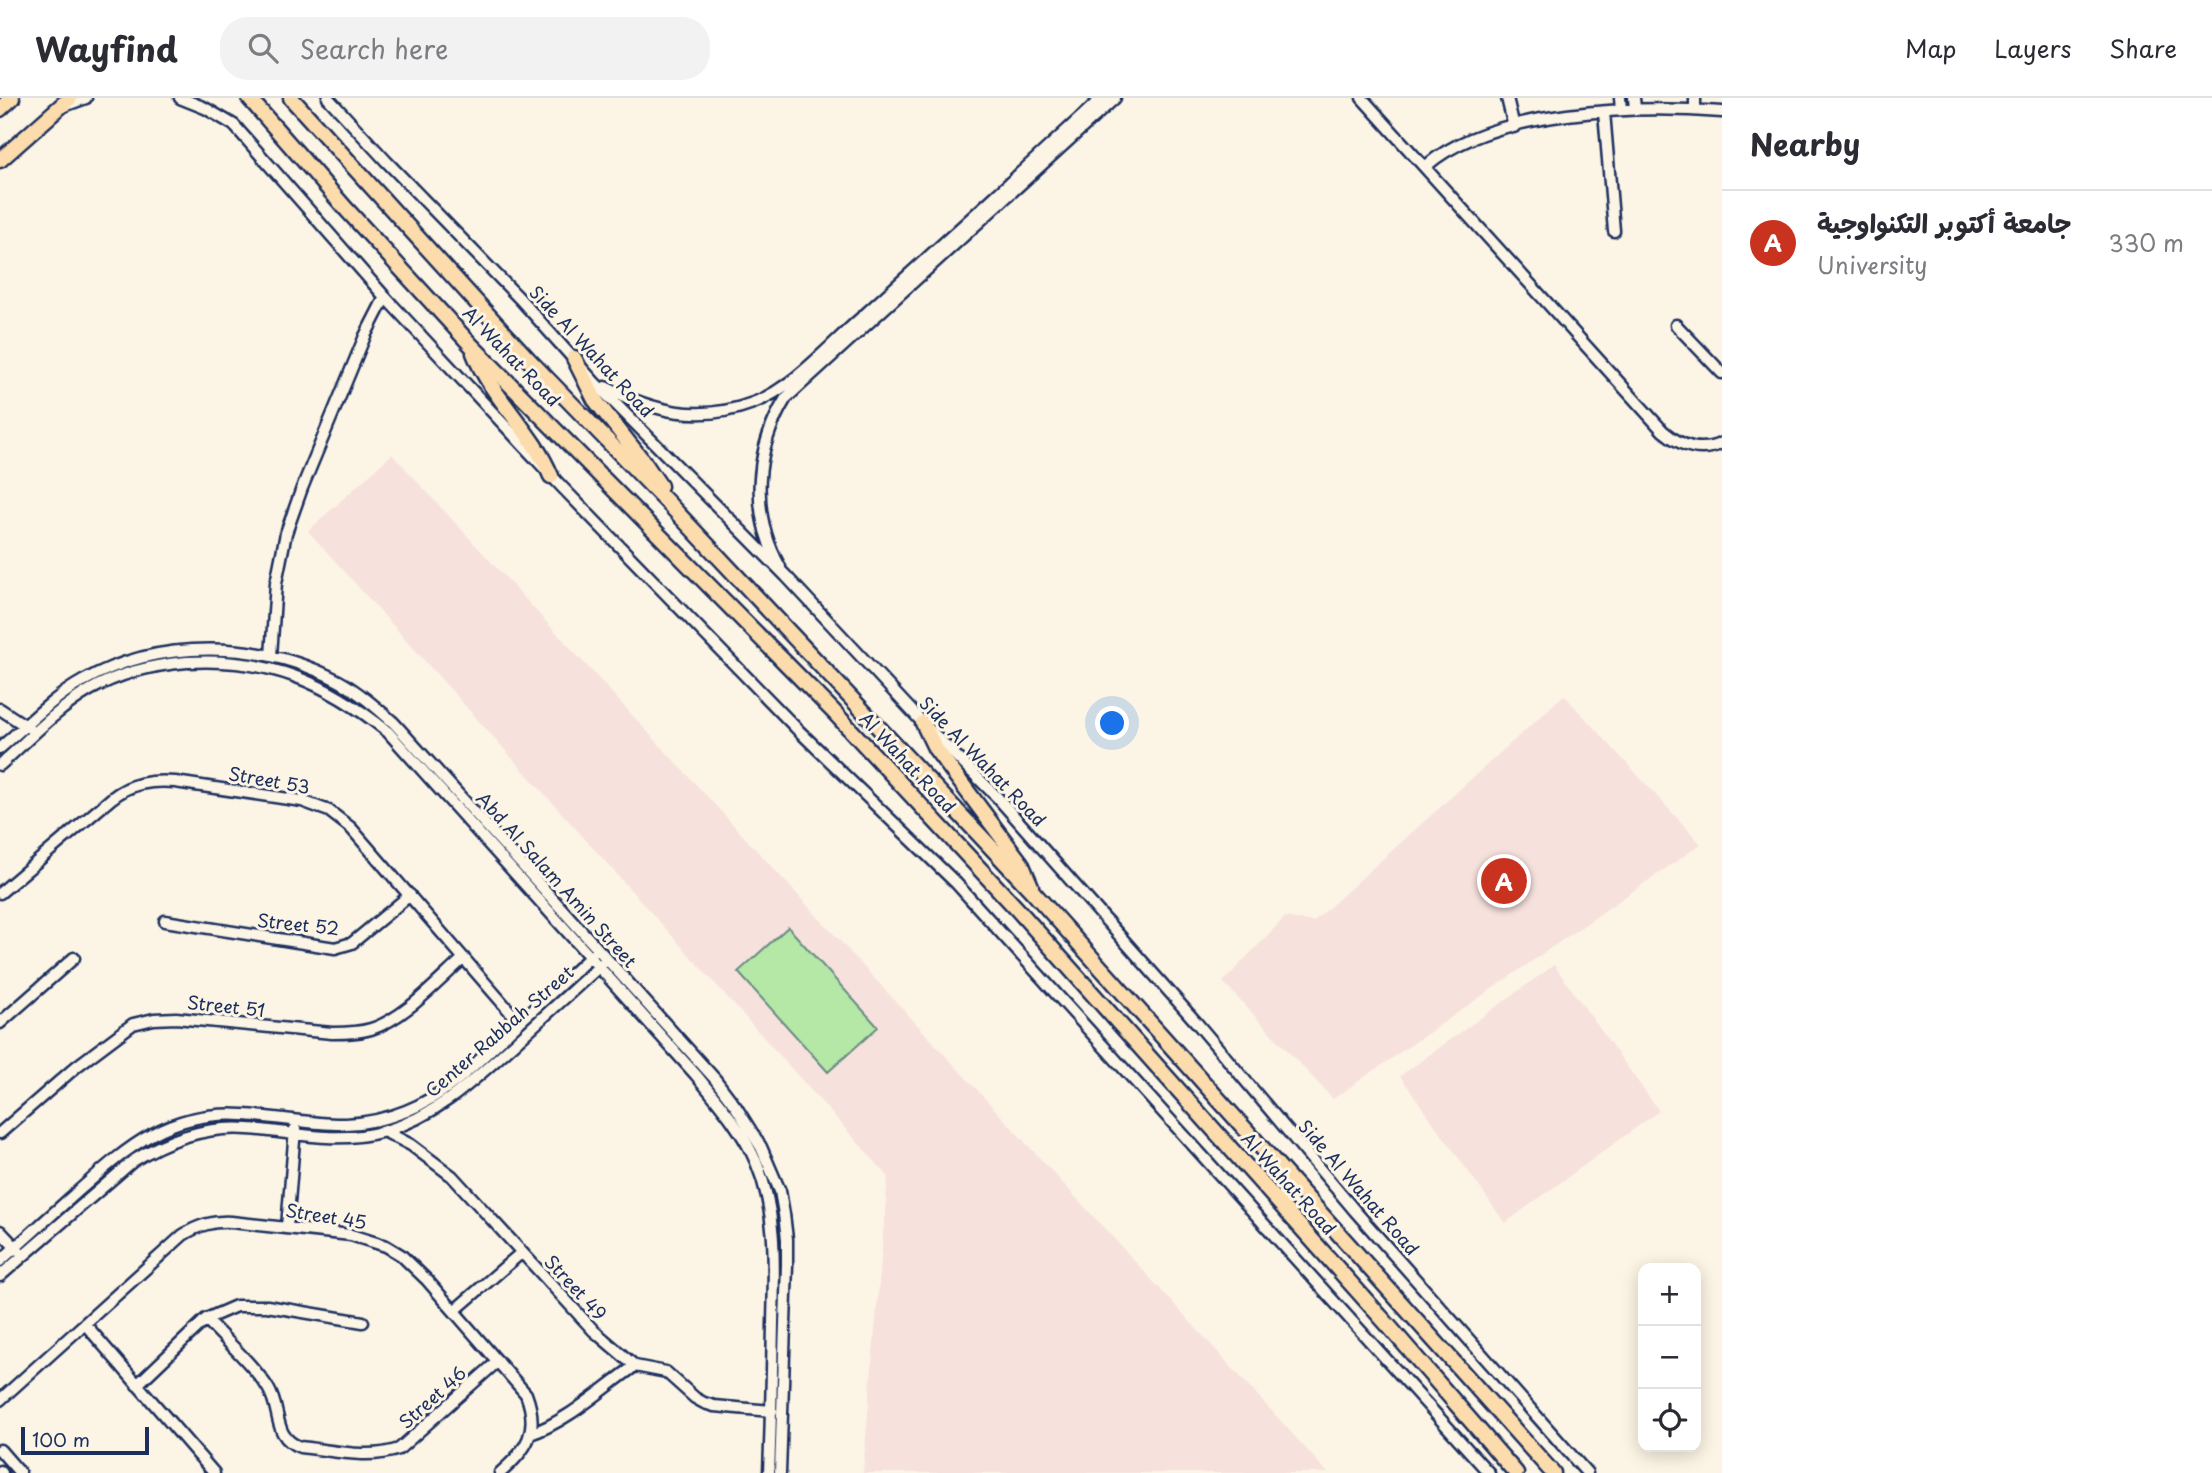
<!DOCTYPE html>
<meta charset="utf-8">
<style>
:root{--surface:#fff;--page:#f2f2f3;--text:#2b2b33;--muted:#7c7c81;--line:#e1e1e2;--accent:#c8321e}
body{margin:0;font-family:"Playpen Sans","Playpen Sans Arabic",sans-serif;background:var(--page);color:var(--text)}
.controls{position:absolute;right:21px;bottom:21px;display:grid;overflow:hidden;border-radius:14px;box-shadow:0 4px 18px #0003}
.controls button{width:63px;height:63px;display:grid;place-items:center;padding:0;border:0;border-bottom:2px solid var(--line);background:var(--surface);color:var(--text);font:35px sans-serif}
.scale{position:absolute;left:21px;bottom:18px;width:128px;box-sizing:border-box;padding-left:7px;border:4px solid #1b2f5e;border-top:0;font-size:19px;line-height:24px;white-space:nowrap;color:#1b2f5e;-webkit-text-stroke:5px #fcf5e5;paint-order:stroke}
.you{position:absolute;left:1113px;top:626px;width:24px;height:24px;margin:-18px;border:5px solid #fff;border-radius:50%;background:#1a73e8;box-shadow:0 0 0 10px #1a73e833}
.badge{display:grid;place-items:center;width:46px;height:46px;border-radius:50%;background:var(--accent);color:#fff;font-size:23px;font-weight:700}
.pin{position:absolute;translate:-50% -50%;border:4px solid #fff;box-shadow:0 2px 7px #0006}
.list{margin:0;padding:0;list-style:none}
h2{display:flex;justify-content:space-between;align-items:center;height:91px;margin:0;padding:0 28px;font-size:30px}
h2 small{font-size:23px;font-weight:400;color:var(--muted)}
.list li{display:grid;grid-template-columns:46px 1fr auto;gap:21px;align-items:center;box-sizing:border-box;height:105px;padding:0 28px;border-top:2px solid var(--line)}
.list b{display:block;font-size:26px;white-space:nowrap}
.list p{margin:0;font-size:23px;white-space:nowrap;color:var(--muted)}
.list em{font-size:23px;font-style:normal;color:var(--muted)}
.icon{flex:none;width:38px;height:38px;fill:none;stroke:currentColor;stroke-width:2;stroke-linecap:round;stroke-linejoin:round}
.map{position:relative;flex:none;width:1722px;height:1375px;overflow:hidden}
header{display:flex;align-items:center;gap:42px;box-sizing:border-box;height:98px;padding:0 35px;background:var(--surface);border-bottom:2px solid var(--line)}
header strong{font-size:33px}
nav{display:flex;gap:38px;margin-inline-start:auto;font-size:24px}
.search{width:490px;height:63px;background:var(--page);display:flex;align-items:center;gap:18px;box-sizing:border-box;padding:0 24px;border-radius:28px;color:var(--muted);font-size:26px}
main{display:flex}
aside{flex:1;background:var(--surface)}
.map>svg:first-child{display:block}
.built{fill:#f6e1dd}
.green{fill:#b5e7a7;stroke:#688b82;stroke-width:2}
.lines{fill:none;stroke-linecap:round;stroke-linejoin:round}
.minor-casing{stroke:#1b2f5e;stroke-width:15}
.highway-casing{stroke:#1b2f5e;stroke-width:19}
.minor{stroke:#fcf5e5;stroke-width:10}
.highway{stroke:#fcdcac;stroke-width:14}
.labels{text-anchor:middle;stroke-width:6;stroke-linejoin:round;paint-order:stroke}
.street-label{font-size:18px;fill:#1b2f5e;stroke:#fcf5e5}
</style>
<header>
<strong>Wayfind</strong>
<div class="search"><svg class="icon" aria-label="search" viewBox="0 0 24 24"><circle cx="10" cy="10" r="6"/><path d="M15 15l6 6"/></svg>Search here</div>
<nav><a>Map</a><a>Layers</a><a>Share</a></nav>
</header>
<main>
<div class="map">
<svg width="1722" height="1375" viewBox="0 0 1722 1375">
<rect width="100%" height="100%" fill="#fcf5e5"/>
<filter id="ink" filterUnits="userSpaceOnUse"><feTurbulence type="fractalNoise" baseFrequency=".0143" numOctaves="2"/><feDisplacementMap in="SourceGraphic" scale="14" xChannelSelector="R" yChannelSelector="G"/><feConvolveMatrix kernelMatrix="1 2 1 2 8 2 1 2 1" color-interpolation-filters="sRGB"/></filter>
<g filter="url(#ink)">
<path class="built" d="M392,356L1163,1194L1328,1375H863L888,1078L308,433Z
M1564,597L1701,746L1333,1001L1223,884L1285,819L1313,824Z
M1554,867L1659,1013L1505,1125L1400,978Z"/>
<path class="green" d="M788,829L878,929L828,974L738,874Z"/>
<g class="lines">
<g class="minor-casing">
<path id="minor" d="M180,0L205,10L234,27L385,199L562,389L799,633L956,785L1489,1375
M328,0L386,63L520,201L595,285L786,478L923,625L997,699L1196,924L1355,1113L1587,1375
M1362,0L1663,333C1681,348 1700,356 1722,345
M1507,0L1514,29
M1620,0L1621,12
M1634,0L1635,11
M1695,0V12
M64,8L86,0
M1604,14L1614,133
M1426,68C1491,11 1639,7 1722,14
M1676,227L1722,275
M605,289C654,314 700,325 753,305C792,291 830,247 861,220C942,147 1022,74 1102,0
M780,469C750,415 754,352 786,300L1115,0
M271,558L276,485L286,435L302,390L365,238L385,199
M0,611L29,630
M0,650C27,627 52,600 83,583C159,540 262,542 339,583C359,594 377,610 394,625L715,981L736,1009L761,1049L780,1093L784,1116L787,1141V1167L780,1375
M0,667C29,641 57,611 90,592C121,574 153,567 187,564C267,559 327,584 388,634L696,977C718,1004 742,1031 756,1064C778,1116 774,1171 773,1226C772,1276 771,1325 769,1375
M0,795L112,700C131,685 151,682 175,684L302,703L329,713L351,730L519,924
M165,823L335,850L352,845L410,797
M0,925L74,860
M384,1033L411,1047L452,1078L594,1233L635,1268L666,1274L695,1300L704,1305L714,1308L772,1313
M0,1035L77,968L133,926L154,921L176,920L332,935C345,935 358,935 371,931C404,921 438,883 464,860
M287,1129L295,1031
M0,1133L18,1152
M0,1163C25,1141 50,1118 75,1096C128,1049 168,1012 243,1017C304,1020 344,1038 406,1013C449,996 480,961 514,929C540,905 567,881 592,857
M0,1178L133,1063C168,1041 206,1028 248,1031C298,1034 334,1047 385,1033C438,1018 476,980 516,944C545,918 574,891 603,865
M454,1213L521,1155
M206,1221C225,1242 253,1266 268,1290C282,1312 272,1339 300,1349C331,1352 369,1362 399,1351L498,1263
M85,1226L214,1375
M137,1287L206,1221L236,1208H267L363,1224
M0,1302L183,1137C199,1127 212,1123 231,1124L351,1137L386,1148L401,1157L427,1182L526,1296C540,1333 527,1352 500,1375
M530,1336C567,1324 603,1290 635,1268
M0,1352L20,1375
M0,1373L2,1375"/>
</g>
<g class="highway-casing">
<path id="highway" d="M249,0L347,112L471,247L833,613L1017,811L1387,1226L1516,1375
M291,0L528,261L668,405L1032,793L1553,1375
M0,11L12,0
M0,62L70,0
M474,255C492,301 532,332 551,378
M574,260L595,302L643,363L660,388
M923,625L935,650L1021,765L1031,788"/>
</g>
<use href="#minor" class="minor"/>
<use href="#highway" class="highway"/>
</g>
</g>
<g class="labels">
<g class="street-label">
<text transform="translate(591 254) rotate(47)" y="6">Side Al Wahat Road</text>
<text transform="translate(511 259) rotate(46)" y="6">Al Wahat Road</text>
<text transform="translate(982 664) rotate(46)" y="6">Side Al Wahat Road</text>
<text transform="translate(907 665) rotate(47)" y="6">Al Wahat Road</text>
<text transform="translate(269 683) rotate(10)" y="6">Street 53</text>
<text transform="translate(556 782) rotate(48)" y="6">Abd Al Salam Amin Street</text>
<text transform="translate(298 827) rotate(6)" y="6">Street 52</text>
<text transform="translate(226 909) rotate(6)" y="6">Street 51</text>
<text transform="translate(500 934) rotate(-41)" y="6">Center Rabbah Street</text>
<text transform="translate(1288 1086) rotate(48)" y="6">Al Wahat Road</text>
<text transform="translate(1358 1090) rotate(49)" y="6">Side Al Wahat Road</text>
<text transform="translate(326 1119) rotate(9)" y="6">Street 45</text>
<text transform="translate(575 1190) rotate(47)" y="6">Street 49</text>
<text transform="translate(433 1300) rotate(-42)" y="6">Street 46</text>
</g>
</g>
</svg>
<div class="controls">
<button>+</button>
<button>−</button>
<button><svg class="icon" aria-label="locate" viewBox="0 0 24 24"><circle cx="12" cy="12" r="6"/><path d="M12 2v4M12 18v4M2 12h4M18 12h4"/></svg></button>
</div>
<div class="scale">100 m</div>
<div class="you"></div>
<div class="pin badge" style="left:1504px;top:783px">A</div>
</div>
<aside>
<h2>Nearby<small></small></h2>
<ul class="list">
<li><span class="badge">A</span><div><b>جامعة أكتوبر التكنواوجية</b><p>University</p></div><em>330 m</em></li>
</ul>
</aside>
</main>
